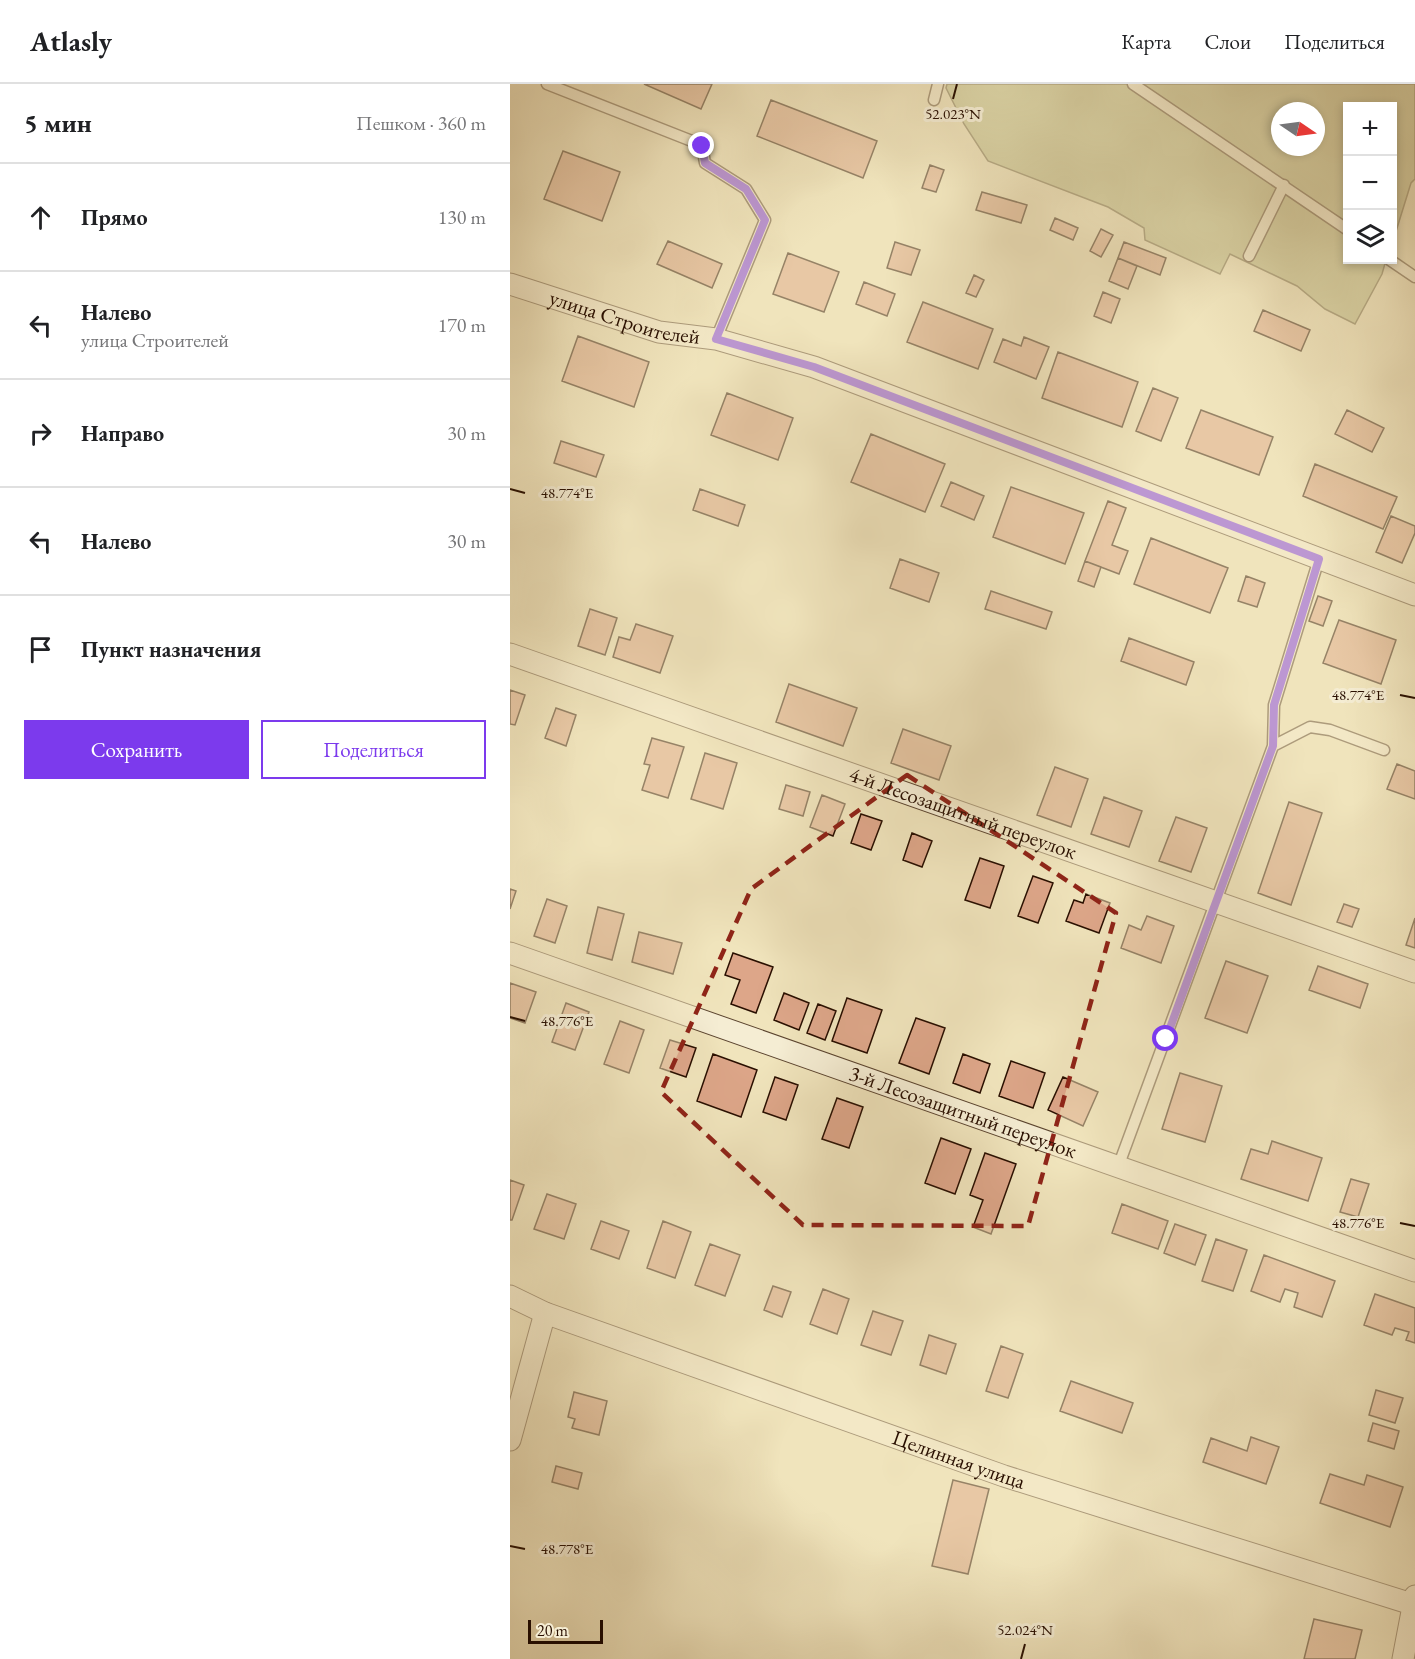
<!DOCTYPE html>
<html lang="ru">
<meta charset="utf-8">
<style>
:root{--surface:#fff;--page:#f6f6f6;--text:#202124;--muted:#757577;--line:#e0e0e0;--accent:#7c3aed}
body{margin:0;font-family:"EB Garamond",serif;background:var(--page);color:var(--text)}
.controls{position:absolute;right:18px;top:18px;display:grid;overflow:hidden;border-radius:0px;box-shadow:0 3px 9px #0003}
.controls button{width:54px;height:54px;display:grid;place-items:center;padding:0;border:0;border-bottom:2px solid var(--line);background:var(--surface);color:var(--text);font:30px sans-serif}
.compass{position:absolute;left:761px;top:18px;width:54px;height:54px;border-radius:50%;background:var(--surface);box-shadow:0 3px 9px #0003;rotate:103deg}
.scale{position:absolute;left:18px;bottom:15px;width:75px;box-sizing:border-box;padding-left:6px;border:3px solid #290f00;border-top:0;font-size:16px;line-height:21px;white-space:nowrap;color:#290f00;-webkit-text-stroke:4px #f5edd3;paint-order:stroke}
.stop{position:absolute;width:18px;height:18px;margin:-14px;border:4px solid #7c3aed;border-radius:50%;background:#fff}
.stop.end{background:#7c3aed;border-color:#fff;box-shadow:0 2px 6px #0008}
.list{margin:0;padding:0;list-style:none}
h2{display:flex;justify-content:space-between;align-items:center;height:78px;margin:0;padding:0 24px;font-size:26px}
h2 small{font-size:20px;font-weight:400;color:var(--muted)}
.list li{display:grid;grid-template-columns:39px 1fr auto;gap:18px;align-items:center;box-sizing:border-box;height:108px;padding:0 24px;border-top:2px solid var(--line)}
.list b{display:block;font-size:22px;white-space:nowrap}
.list p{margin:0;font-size:20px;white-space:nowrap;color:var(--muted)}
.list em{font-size:20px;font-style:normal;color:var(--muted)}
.actions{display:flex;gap:12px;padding:18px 24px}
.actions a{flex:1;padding:14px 0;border:2px solid var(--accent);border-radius:0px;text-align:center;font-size:21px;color:var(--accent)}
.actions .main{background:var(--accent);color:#fff}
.icon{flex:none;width:33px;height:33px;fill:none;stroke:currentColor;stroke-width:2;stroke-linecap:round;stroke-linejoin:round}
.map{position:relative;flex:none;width:905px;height:1575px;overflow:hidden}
header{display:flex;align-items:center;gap:36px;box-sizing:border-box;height:84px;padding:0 30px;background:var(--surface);border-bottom:2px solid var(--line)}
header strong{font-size:28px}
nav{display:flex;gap:33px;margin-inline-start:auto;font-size:21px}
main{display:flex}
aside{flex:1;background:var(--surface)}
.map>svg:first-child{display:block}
.green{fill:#c0c28c;stroke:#746846;stroke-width:1.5;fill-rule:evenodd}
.building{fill:#dda689;stroke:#290f00;stroke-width:1.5}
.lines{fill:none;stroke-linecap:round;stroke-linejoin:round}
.service-casing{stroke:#5b442f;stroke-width:13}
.minor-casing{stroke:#5b442f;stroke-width:23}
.service{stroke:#f5edd3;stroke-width:10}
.minor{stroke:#f5edd3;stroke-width:21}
.route{stroke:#7c3aed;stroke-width:8}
.marked{fill:none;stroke:#8f2418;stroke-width:4.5;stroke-dasharray:12 8;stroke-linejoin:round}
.ticks{fill:none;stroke:#290f00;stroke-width:2}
.labels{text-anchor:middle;stroke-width:6;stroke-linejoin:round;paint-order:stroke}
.street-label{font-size:21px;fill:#290f00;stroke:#f5edd3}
.ticks-label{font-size:15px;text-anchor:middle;fill:#290f00;stroke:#f5edd3;stroke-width:6;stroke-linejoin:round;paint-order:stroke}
</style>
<header>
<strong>Atlasly</strong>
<nav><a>Карта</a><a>Слои</a><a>Поделиться</a></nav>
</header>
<main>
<aside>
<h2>5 мин<small>Пешком · 360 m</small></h2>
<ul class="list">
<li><svg class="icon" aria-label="ahead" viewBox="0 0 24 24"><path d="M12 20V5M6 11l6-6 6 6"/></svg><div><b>Прямо</b></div><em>130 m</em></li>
<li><svg class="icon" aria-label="left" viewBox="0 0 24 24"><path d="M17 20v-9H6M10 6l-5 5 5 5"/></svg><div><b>Налево</b><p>улица Строителей</p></div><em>170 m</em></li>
<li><svg class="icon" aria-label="right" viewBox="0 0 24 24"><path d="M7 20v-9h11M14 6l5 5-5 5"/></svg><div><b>Направо</b></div><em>30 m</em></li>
<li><svg class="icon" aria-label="left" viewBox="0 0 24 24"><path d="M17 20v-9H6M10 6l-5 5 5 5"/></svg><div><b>Налево</b></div><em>30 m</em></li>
<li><svg class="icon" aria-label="arrive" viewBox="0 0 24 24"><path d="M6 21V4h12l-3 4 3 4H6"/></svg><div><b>Пункт назначения</b></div></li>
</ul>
<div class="actions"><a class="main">Сохранить</a><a>Поделиться</a></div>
</aside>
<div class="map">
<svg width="905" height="1575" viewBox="0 0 905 1575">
<rect width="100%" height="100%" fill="#f0e4bc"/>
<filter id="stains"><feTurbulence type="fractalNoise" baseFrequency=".00333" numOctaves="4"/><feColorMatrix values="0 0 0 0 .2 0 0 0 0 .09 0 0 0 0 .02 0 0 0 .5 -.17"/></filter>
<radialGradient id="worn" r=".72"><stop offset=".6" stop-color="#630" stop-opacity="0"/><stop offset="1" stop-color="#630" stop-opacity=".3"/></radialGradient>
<path class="green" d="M437,0H905V95L901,99L883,157L882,22H838V176H876L872,190L845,240L815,225L787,202L720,170L710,190L635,156L634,144L598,123L478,77L454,40L436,4ZM770,27H806V63H770Z"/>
<path class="building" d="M134,0H202L191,25Z
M261,16L367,57L353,94L247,52Z
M53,67L110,88L92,137L34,115Z
M420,81L434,86L426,108L412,104Z
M472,108L517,121L511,139L466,126Z
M545,134L568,144L563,156L540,146Z
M591,145L603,151L591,173L580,167Z
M158,157L212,180L202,204L147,180Z
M385,158L410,166L401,191L377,184Z
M614,158L656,174L650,191L608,174Z
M278,169L329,188L314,228L263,210Z
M608,174L627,182L618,205L599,197Z
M464,191L474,196L466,213L456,209Z
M354,198L385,210L377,232L346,220Z
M593,208L610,215L601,239L584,232Z
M413,218L483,245L468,285L397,258Z
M753,226L800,246L791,267L744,247Z
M68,252L139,278L124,323L52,297Z
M514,253L539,263L526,295L484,278L493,255L511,262Z
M548,268L628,298L612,343L532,314Z
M643,304L668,314L651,357L626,347Z
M217,309L283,334L268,376L201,351Z
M691,326L763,353L749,391L676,364Z
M837,326L874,344L862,368L825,350Z
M361,350L435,380L415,428L341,398Z
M51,357L94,371L86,393L44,379Z
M805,380L887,413L873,445L793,412Z
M441,398L474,412L464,436L431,422Z
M501,403L574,429L555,480L483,453Z
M190,405L235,421L228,442L183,426Z
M598,417L616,424L602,461L618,467L609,490L575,477Z
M881,432L905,442V449L892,479L866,468Z
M641,454L718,484L700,529L624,500Z
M390,475L429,489L419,518L380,504Z
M575,477L591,483L584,503L568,497Z
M736,492L755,499L747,523L728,517Z
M481,507L542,528L536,545L475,525Z
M808,512L822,517L813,542L799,537Z
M80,525L107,534L95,571L68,562Z
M829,536L886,556L871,600L813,579Z
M126,540L163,552L150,589L103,573L109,553L120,556Z
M619,554L684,578L676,601L611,577Z
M279,600L347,624L333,662L266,638Z
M0,606L15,611L5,641L0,640Z
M46,624L66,631L56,662L35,654Z
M393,645L441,662L429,696L381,679Z
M142,654L174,663L158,714L132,706L140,681L134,680Z
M195,669L227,679L213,725L181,715Z
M887,680L905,687V715L877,705Z
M545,683L578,695L561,743L527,731Z
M276,701L300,708L293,732L269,725Z
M312,711L335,720L323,752L300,743Z
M594,713L632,727L619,763L581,750Z
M779,718L812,729L781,821L748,809Z
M351,730L372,737L361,766L341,759Z
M666,733L697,744L681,788L649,777Z
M402,749L422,757L412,783L393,776Z
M470,774L494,782L480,824L455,816Z
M523,792L543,799L528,839L508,832Z
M0,805L6,807L0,825Z
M576,810L600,819L589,849L556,837L564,816L573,819Z
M37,815L57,822L45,859L24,852Z
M834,820L849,825L842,843L827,838Z
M88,823L114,830L102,876L77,869Z
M637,832L664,842L651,879L611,864L619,841L631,846Z
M905,834V864L896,861Z
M129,848L172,859L163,890L122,878Z
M223,869L263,883L246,929L221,920L230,896L215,891Z
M716,877L758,892L737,949L695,934Z
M808,882L858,900L850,924L799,906Z
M0,899L26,908L15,939L0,934Z
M274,909L299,919L289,946L264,936Z
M337,914L372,926L357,969L322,957Z
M56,919L79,928L65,966L42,958Z
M308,920L326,927L315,956L297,949Z
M406,934L435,944L419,990L389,979Z
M110,937L134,946L119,989L94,980Z
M160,956L186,964L176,993L150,984Z
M203,970L247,986L231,1033L187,1017Z
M453,970L480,980L470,1009L443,999Z
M501,977L535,989L523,1024L489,1012Z
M670,989L712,1002L695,1058L652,1045Z
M265,993L288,1001L276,1036L253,1028Z
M553,993L588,1008L573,1042L538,1026Z
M327,1014L353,1023L339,1064L312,1055Z
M431,1054L461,1065L445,1110L415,1099Z
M762,1057L812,1074L798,1117L731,1095L741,1065L758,1070Z
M475,1069L506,1080L481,1150L463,1143L473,1116L460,1111Z
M841,1095L859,1100L848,1133L830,1128Z
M0,1096L14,1101L2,1136H0Z
M37,1110L66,1120L54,1155L24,1145Z
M612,1120L658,1137L648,1165L602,1149Z
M91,1137L119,1147L109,1175L81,1165Z
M153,1137L181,1148L165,1194L137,1184Z
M665,1140L696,1151L685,1181L654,1169Z
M706,1155L737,1166L723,1207L692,1197Z
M200,1160L230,1171L215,1212L185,1201Z
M754,1171L825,1197L812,1233L784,1223L788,1209L775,1205L770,1218L741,1207Z
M263,1202L281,1208L272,1233L254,1226Z
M313,1205L339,1215L327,1250L300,1240Z
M865,1210L905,1224V1259L896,1256L899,1248L885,1244L882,1251L854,1241Z
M363,1227L393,1237L381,1271L351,1261Z
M419,1251L446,1260L436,1290L410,1281Z
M491,1262L513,1270L498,1314L476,1307Z
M561,1297L623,1319L612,1349L550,1327Z
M866,1306L893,1314L885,1339L859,1331Z
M64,1308L97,1317L89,1351L62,1344L65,1335L58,1333Z
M863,1339L889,1347L884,1365L858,1357Z
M741,1353L769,1363L756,1400L693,1378L701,1354L737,1367Z
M46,1382L72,1389L68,1405L42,1398Z
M820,1390L854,1401L857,1391L893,1403L880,1443L810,1419Z
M443,1396L479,1405L458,1490L422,1482Z
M804,1535L852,1546L845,1575H794Z"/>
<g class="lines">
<g class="service-casing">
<path id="service" d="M37,0L192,61L195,79L236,105L255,136L206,255
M623,0L838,146
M424,16L428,0
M739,172L774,101
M880,176L905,193
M763,662L800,643L820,646L874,666
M608,1083L763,662L764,621L809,475"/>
</g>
<g class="minor-casing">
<g id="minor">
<path id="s1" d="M0,200L149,248L206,255L304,283L905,511"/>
<path id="s2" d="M0,570L905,888"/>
<path id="s3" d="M0,869L905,1187"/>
<path id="s4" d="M0,1212L35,1229L494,1392L905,1521"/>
<path d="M0,1356L35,1229"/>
<path d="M893,1575L905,1512"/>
</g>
</g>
<use href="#service" class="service"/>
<use href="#minor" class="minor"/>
</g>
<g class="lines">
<path class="route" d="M192,62L195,79L236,105L255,136L206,255L304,283L809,475L764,621L763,662L656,955"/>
</g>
<path d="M0 0H905V1575H0ZM397,691L606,829L518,1142L293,1141L151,1008L241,805Z" fill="#f0e4bc" fill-opacity=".55" fill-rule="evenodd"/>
<path class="marked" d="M397,691L606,829L518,1142L293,1141L151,1008L241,805Z"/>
<path class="ticks" d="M443,15L447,0M0,405L15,409M890,611L905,614M0,933L15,937M890,1139L905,1142M0,1462L15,1465M511,1575L515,1560"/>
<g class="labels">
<g class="street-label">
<text dy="7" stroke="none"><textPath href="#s1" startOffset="120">улица Строителей</textPath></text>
<text dy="7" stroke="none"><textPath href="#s2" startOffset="480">4-й Лесозащитный переулок</textPath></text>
<text dy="7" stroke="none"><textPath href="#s3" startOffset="480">3-й Лесозащитный переулок</textPath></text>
<text dy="7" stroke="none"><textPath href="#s4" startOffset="478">Целинная улица</textPath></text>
</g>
</g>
<g class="ticks-label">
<text x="443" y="35">52.023°N</text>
<text x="57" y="414">48.774°E</text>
<text x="848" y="616">48.774°E</text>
<text x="57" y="942">48.776°E</text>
<text x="848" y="1144">48.776°E</text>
<text x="57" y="1470">48.778°E</text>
<text x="515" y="1551">52.024°N</text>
</g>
<rect width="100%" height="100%" filter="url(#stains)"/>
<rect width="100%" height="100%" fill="url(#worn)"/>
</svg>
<div class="controls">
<button>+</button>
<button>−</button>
<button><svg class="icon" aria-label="layers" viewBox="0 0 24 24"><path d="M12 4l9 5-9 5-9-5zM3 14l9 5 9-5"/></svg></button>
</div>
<svg class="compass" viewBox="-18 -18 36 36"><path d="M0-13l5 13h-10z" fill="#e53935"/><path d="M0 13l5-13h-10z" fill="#757577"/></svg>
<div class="scale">20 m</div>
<div class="stop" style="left:656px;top:955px"></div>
<div class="stop end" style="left:192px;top:62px"></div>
</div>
</main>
